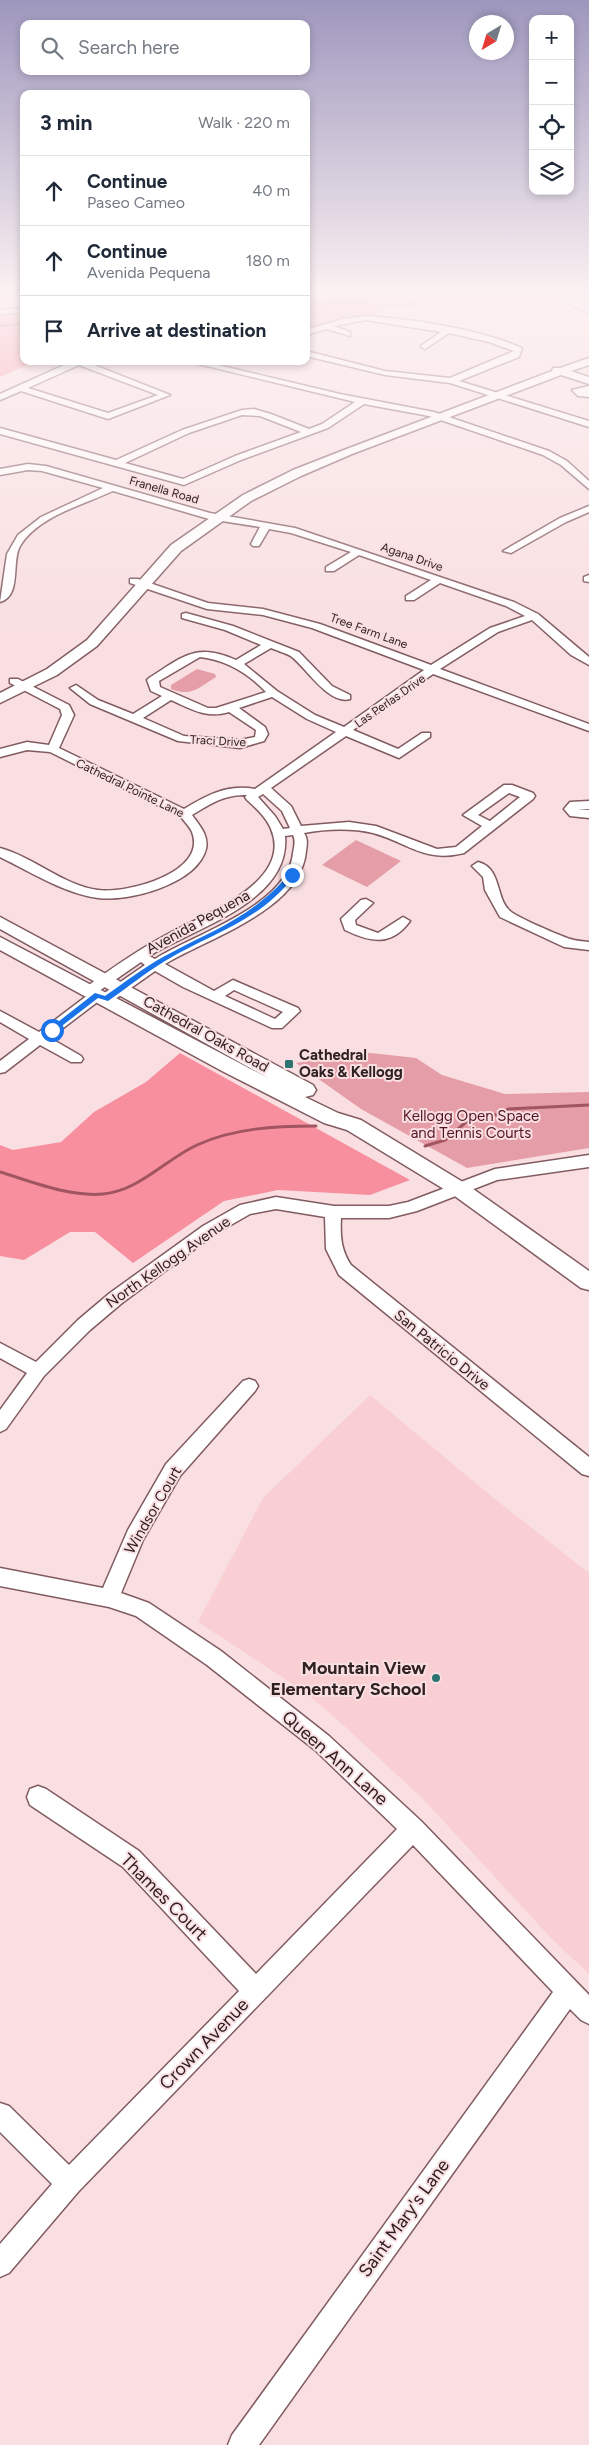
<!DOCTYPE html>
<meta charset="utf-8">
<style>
:root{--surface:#fff;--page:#f6f6f7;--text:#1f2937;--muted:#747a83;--line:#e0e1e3}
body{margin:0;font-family:Figtree,sans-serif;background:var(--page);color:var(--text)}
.controls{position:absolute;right:15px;top:15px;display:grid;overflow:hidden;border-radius:10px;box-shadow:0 2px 8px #0003}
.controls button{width:45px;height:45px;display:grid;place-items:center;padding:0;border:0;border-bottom:1px solid var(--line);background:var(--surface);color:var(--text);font:25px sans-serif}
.compass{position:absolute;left:469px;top:15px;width:45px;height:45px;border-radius:50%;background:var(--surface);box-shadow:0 2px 8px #0003;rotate:218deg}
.stop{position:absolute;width:15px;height:15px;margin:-11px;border:4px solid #1a73e8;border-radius:50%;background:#fff}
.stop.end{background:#1a73e8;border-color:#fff;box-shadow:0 1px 5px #0008}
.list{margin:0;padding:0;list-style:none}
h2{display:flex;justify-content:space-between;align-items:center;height:65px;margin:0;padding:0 20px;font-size:21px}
h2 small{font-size:16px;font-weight:400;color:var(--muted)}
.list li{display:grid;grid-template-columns:32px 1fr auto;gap:15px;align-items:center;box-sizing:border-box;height:70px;padding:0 20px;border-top:1px solid var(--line)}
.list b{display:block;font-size:19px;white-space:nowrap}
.list p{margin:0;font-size:16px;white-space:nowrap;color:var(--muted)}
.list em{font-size:16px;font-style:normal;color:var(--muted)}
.icon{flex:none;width:28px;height:28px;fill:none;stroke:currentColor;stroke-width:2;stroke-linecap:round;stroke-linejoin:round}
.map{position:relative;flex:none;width:589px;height:2445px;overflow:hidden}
.search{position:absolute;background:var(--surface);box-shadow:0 2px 8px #0003;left:20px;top:20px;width:290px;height:55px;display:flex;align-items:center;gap:12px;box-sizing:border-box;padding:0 18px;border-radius:10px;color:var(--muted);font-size:19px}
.panel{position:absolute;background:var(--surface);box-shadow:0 2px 8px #0003;left:20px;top:90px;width:290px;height:275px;border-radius:10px}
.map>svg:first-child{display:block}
.built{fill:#f9cfd3}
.green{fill:#e59da7}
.forest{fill:#f78f9f}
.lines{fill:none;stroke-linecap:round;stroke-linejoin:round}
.stream-far1{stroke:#a05561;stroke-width:2}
.stream{stroke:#a05561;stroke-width:3}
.minor-casing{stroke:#815b60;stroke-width:3}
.major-casing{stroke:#815b60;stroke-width:3}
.highway-casing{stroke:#815b60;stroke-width:2}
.minor{fill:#fff;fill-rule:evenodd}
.major{fill:#fff;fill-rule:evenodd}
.highway{fill:#fff;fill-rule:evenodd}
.route{fill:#1a73e8}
.poi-dot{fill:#2b7470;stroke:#f9dfe1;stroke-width:2}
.labels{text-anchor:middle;stroke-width:4;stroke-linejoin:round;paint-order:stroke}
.far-street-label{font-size:12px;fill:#2f2022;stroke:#f9dfe1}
.street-label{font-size:15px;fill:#2f2022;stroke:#f9dfe1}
.poi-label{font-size:15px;font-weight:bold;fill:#2f2022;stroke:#f9dfe1;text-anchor:start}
.park-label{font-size:15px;fill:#531323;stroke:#f9dfe1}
.near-poi-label{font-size:18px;font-weight:bold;fill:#2f2022;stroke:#f9dfe1;text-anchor:end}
.near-street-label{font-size:18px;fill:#2f2022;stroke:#f9dfe1}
</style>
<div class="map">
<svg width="589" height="2445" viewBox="0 0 589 2445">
<rect width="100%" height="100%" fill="#f9dfe1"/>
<path class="built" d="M370,1395L490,1495L589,1573V1974L551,1938L423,1799L342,1724L305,1692L198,1622L263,1498Z"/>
<path class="green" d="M391,305L373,315L338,319L306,329V316Z
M197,669L215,674L216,677C198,688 192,697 171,689V685Z
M356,840L401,861L367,887L322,865Z
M362,1052L416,1058L442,1075L505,1094L589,1092V1148L467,1168L361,1109L296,1063Z"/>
<path class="forest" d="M320,296H442L407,308L391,305L306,316V298Z
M24,313V361H37L0,377V315Z
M180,1053L410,1180L370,1195L278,1190L224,1201L133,1263L95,1232H70L24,1260L0,1256V1145L13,1150L61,1142L94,1112L146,1082Z"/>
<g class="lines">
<path class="stream-far1" d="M306,306L406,296
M0,326L24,323"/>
<path class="stream" d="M425,1146L445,1140L471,1118L486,1119L508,1109L589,1105
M0,1172C33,1182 69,1197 103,1194C139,1191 166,1159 197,1145C234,1128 276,1126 316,1126"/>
<g class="minor-casing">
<path id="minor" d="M24,308V312L0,314V310Z
M366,316C413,319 479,329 522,348L519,357L459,381L589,421V427L450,383L385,375L306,356V351L385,371L450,378L514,351L489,342L449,333L425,349L421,347L422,345L441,332L366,320L334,326L350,332V336L327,329L306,335V330L343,319Z
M73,361H84L170,395L108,419L21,391L0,400V394ZM79,365L158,395L108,413L28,388Z
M186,361H201L340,394L434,412L549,451L567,461L589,481V489L561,465L543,455L429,416L364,404L328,428L241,460L184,485L0,434V428L116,460L182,430L242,410L254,409L271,414L309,429L322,424L355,402ZM242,415L260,416L301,432L235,456L183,479L125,463L189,433Z
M589,386V397L578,396L572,390Z
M28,464L46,466L210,513L295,528L514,602L538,614L589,657V665L571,655L532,620L498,632L440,669L589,724V731L433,674L353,730L398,749L422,733H430V737L399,758L346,736L271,788L291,806L301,826L349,822L376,826L437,849L456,847L482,826L463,815L504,785H512L533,793L535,796L533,799L464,853C424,863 409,843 373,833C351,828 326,829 304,833C308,839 307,844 306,851C301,910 208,938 165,964L214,991L233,980L298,1008L300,1011L282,1028H272L183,987L155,971L111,1002L106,1004L100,1000L50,1038L81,1056L83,1059L81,1062H71L40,1045L5,1072L0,1073V1061L29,1039L0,1022V1011L39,1032L88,995L83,991L85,988C112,968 139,949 168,934C202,915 294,883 271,829C266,817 256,808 247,800L245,797L247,795C225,794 210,804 192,815C199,825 209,835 206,849C197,884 129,902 98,898C63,893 31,872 0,857V848C34,857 62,885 98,890C126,894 208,873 192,832C190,827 184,821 181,817L50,752L27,750L0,757V749L27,742L49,745L62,715L60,709L10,683V679H18L69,705L74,715L59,748L184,809C207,795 227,784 255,789L336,732L307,719L272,697L239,708L265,727L268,734L264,741L240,748L178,741L90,704L70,688L76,685L98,700L133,714L162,696L151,691L147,680L149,678C183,657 195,642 236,660L261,645L225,630L182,618V614L186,613L233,626L299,652L332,686L350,695V699C329,705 307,669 292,657C287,653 277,651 271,648L244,664L277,691L315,715L344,727L424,670L312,628L263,615L207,609L130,583V579H138L208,603L263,609L320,624L431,665L490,628L525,616L506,606L440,583L414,600H406V596L431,580L359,555L334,571H326V567L351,552L291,533L269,529L259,546H253L251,544L260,527L209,519L113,491C83,505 38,516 20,546C11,562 22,596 0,602L7,554L18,535L41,517L103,488L42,471L28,470L0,475V469ZM200,657C226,660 248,673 266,692L216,708H208L160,687L159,681ZM171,700C191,709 207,719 229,712L256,730L255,737L240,740L184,736L143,718ZM509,793L520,797L490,821L478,815ZM263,794L282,811L290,828L283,829L275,816L258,797ZM293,835C296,841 294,847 293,853C288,906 194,934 155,959L149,956C194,928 291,902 285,836ZM141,962L145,965L103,994L99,991ZM234,990L283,1012L275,1019L225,996Z
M589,506V512L566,522L511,553L503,551L560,518Z
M589,575V582L584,581V577Z
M589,801V809H577L589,810V818L570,816L564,809L570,802Z
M478,862C502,868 495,898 510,911C516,917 561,936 570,939C576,941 583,941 589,942V950L564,947L500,917L485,890L483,877L472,866Z
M366,899L373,903L355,920L356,925L378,933L403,917L410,921C391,947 370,942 345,930L341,919L361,900Z
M589,1155V1167L497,1180L417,1211L389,1218H341C340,1236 341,1250 351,1265L589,1457V1476L582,1474L339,1275L326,1249L325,1217L276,1209L250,1214L215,1234L122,1303L90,1330L44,1376L6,1429L0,1432V1410L27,1373L0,1358V1343L36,1362L78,1320L110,1293L203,1226L240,1205L276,1197L334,1206H389L408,1202L495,1169Z
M249,1379L255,1381L258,1386L255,1391L180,1476L143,1540L121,1593L149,1603L221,1651L329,1736L421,1821L589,1995V2024L581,2020L570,2009L259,2445H228L232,2435L553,1992L413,1845L78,2192L9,2273L0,2277V2244L52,2184L0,2132V2103L9,2106L69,2165L239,1991L123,1867L30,1805L27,1797L30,1789L38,1786L46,1789L139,1851L256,1974L397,1829L315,1750L207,1665L136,1616L109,1607L0,1586V1568L103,1588L128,1530L166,1464L243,1381Z"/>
</g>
<g class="major-casing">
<path id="major" d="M589,358V365L571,371L589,377V384L561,375L352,454L301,476L251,501L181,551L97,646L57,675L0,703V693L47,669L87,640L171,545L243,495L293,470L344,450L552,371L553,368H560Z
M0,917L313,1085L316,1090L313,1095L305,1097L338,1113L361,1120L466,1184L589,1271V1290L581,1288L452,1194L347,1130L324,1123L222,1071L0,950V937L270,1079L0,929Z"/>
</g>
<g class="highway-casing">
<path id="highway" d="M551,296H565L589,306V313Z"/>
</g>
<use href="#minor" class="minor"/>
<use href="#major" class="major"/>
<use href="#highway" class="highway"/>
</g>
<linearGradient id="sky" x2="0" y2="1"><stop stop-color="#9e97bd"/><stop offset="0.46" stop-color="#fcf1f2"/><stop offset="1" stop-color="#fcf1f2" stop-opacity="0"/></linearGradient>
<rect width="589" height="638" fill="url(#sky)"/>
<path class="route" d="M290,873L295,875C259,922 214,932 165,961C145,973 127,988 108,1001L98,998L54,1032H49V1029L95,993L105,996C124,983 143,968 163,957C212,930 252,918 290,873Z"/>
<g class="poi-dot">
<rect x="284" y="1059" width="10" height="10" rx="2.5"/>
<circle cx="436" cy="1678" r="5"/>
</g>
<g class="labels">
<g class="far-street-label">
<text transform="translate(164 490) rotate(16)" y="4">Franella Road</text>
<text transform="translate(412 557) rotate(19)" y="4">Agana Drive</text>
<text transform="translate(369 631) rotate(20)" y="4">Tree Farm Lane</text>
<text transform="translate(390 701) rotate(-35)" y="4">Las Perlas Drive</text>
<text transform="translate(218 741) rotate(3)" y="4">Traci Drive</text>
<text transform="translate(130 788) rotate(26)" y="4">Cathedral Pointe Lane</text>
</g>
<g class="street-label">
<text transform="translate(198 922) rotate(-29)" y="5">Avenida Pequena</text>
<text transform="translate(206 1034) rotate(29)" y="5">Cathedral Oaks Road</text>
<text transform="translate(168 1262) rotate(-35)" y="5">North Kellogg Avenue</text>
<text transform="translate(442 1350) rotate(39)" y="5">San Patricio Drive</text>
<text transform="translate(153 1510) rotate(-60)" y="5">Windsor Court</text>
</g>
<g class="poi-label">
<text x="299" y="1060">Cathedral<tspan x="299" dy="17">Oaks &amp; Kellogg</tspan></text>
</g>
<g class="park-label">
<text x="471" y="1121">Kellogg Open Space<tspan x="471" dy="17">and Tennis Courts</tspan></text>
</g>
<g class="near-poi-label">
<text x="426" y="1674">Mountain View<tspan x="426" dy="21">Elementary School</tspan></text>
</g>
<g class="near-street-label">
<text transform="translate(335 1758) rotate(41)" y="6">Queen Ann Lane</text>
<text transform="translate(164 1897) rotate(45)" y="6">Thames Court</text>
<text transform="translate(204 2044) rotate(-46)" y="6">Crown Avenue</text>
<text transform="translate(404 2218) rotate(-54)" y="6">Saint Mary's Lane</text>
</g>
</g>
</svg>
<div class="controls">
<button>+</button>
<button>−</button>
<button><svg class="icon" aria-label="locate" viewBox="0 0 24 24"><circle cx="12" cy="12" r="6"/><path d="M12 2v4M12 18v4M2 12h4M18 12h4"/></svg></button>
<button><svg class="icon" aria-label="layers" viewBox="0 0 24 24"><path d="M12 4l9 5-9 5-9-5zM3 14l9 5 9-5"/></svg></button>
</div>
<svg class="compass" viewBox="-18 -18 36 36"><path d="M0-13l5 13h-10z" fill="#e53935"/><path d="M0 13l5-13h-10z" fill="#747a83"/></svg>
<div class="stop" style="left:52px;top:1030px"></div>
<div class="stop end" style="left:292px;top:875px"></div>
<div class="search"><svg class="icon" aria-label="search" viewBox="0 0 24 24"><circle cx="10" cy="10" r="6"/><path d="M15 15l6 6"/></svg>Search here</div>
<section class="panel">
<h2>3 min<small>Walk · 220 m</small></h2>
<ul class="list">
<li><svg class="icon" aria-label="ahead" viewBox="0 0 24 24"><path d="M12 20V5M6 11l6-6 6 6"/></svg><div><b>Continue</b><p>Paseo Cameo</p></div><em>40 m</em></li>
<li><svg class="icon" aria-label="ahead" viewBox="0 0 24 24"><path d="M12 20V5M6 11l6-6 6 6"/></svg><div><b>Continue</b><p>Avenida Pequena</p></div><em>180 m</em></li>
<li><svg class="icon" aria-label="arrive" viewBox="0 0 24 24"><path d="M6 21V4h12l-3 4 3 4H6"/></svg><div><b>Arrive at destination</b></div></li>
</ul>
</section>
</div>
